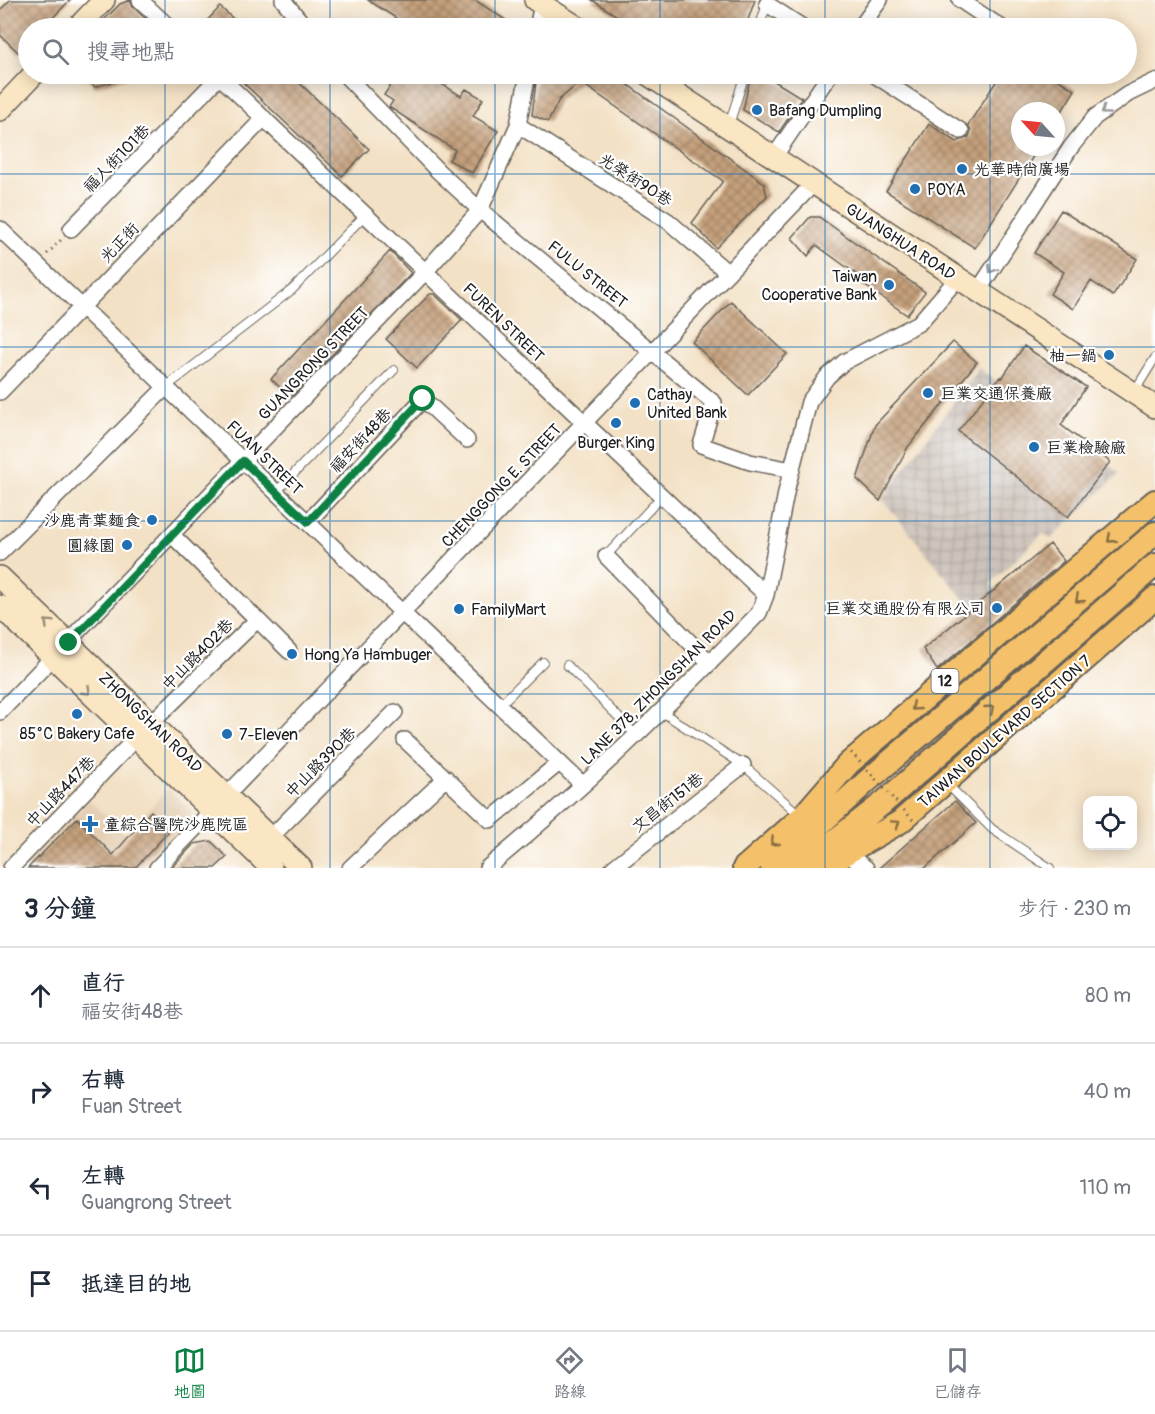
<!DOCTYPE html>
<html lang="zh-TW">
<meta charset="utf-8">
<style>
:root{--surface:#fff;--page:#f6f6f7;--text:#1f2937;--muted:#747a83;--line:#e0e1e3;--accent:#0b8043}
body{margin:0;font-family:Pangolin,"LXGW WenKai TC",sans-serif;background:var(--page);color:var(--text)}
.controls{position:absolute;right:18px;bottom:18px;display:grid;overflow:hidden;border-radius:12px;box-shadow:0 3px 15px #0003}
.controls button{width:54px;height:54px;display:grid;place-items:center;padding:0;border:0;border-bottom:2px solid var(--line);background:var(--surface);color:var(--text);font:30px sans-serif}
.compass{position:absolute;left:1011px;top:102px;width:54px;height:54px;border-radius:50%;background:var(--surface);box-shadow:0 3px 15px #0003;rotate:297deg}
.stop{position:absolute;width:18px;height:18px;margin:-14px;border:4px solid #0b8043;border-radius:50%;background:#fff}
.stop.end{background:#0b8043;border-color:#fff;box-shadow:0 2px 6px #0008}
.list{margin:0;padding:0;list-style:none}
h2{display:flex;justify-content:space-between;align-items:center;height:78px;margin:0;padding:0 24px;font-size:26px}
h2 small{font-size:20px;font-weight:400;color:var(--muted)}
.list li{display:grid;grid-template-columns:39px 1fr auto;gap:18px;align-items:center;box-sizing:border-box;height:96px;padding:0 24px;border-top:2px solid var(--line)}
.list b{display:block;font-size:22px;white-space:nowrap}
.list p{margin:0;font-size:20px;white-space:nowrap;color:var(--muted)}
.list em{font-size:20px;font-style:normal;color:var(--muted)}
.icon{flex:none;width:33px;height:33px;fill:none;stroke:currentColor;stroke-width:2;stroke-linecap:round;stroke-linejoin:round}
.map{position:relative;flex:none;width:1155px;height:868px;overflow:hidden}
.search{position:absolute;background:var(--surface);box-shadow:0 3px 15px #0003;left:18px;right:18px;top:18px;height:66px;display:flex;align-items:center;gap:15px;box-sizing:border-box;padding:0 21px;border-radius:33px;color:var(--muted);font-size:22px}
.sheet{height:462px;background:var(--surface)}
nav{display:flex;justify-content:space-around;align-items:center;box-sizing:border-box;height:84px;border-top:2px solid var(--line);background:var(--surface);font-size:16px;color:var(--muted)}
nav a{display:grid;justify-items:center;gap:3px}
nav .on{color:var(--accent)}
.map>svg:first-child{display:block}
.built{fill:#e5d0b5}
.industrial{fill:url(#industrial-grid)}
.building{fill:url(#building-cross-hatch)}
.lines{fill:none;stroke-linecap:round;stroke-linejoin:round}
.lane-casing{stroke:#676157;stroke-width:10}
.street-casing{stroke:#676157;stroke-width:18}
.secondary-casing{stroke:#676157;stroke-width:24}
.primary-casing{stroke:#676157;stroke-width:26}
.path{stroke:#676157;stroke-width:3;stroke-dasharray:1.5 4.5;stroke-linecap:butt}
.lane{stroke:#fff;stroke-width:8}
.street{stroke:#fff;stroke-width:15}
.secondary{stroke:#fbe6c3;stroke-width:21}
.primary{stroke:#f4c16a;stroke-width:22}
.path-bridge{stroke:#676157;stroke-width:3;stroke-dasharray:1.5 4.5;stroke-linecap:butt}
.oneway{stroke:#999}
.oneway2{stroke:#886e43}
.oneway3{stroke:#978b78}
.route{stroke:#0b8043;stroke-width:8}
.grid{fill:none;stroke:#1f6fb2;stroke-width:1.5;stroke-opacity:0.55}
.poi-dot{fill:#1f6fb2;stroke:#fff;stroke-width:2}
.labels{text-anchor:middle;stroke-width:4.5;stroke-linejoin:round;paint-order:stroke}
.shield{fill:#fff;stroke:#606060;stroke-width:1.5}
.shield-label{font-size:15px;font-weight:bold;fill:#1c1c1c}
.poi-label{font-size:16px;fill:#1c1c1c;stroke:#fff;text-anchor:start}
.street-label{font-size:16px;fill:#1c1c1c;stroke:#fff}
</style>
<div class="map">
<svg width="1155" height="868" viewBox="0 0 1155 868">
<defs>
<pattern id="industrial-grid" width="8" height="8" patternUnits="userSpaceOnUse" patternTransform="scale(1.5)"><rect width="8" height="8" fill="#ccc2b9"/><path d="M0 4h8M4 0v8" fill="none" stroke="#afa69e"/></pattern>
<pattern id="building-cross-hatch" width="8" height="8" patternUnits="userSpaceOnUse" patternTransform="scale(1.5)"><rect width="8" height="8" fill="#c5a07c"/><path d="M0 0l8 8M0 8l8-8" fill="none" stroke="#9f8265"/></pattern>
</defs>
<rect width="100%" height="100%" fill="#fff"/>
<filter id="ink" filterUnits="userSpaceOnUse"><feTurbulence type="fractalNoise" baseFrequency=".0167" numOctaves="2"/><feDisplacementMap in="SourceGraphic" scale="12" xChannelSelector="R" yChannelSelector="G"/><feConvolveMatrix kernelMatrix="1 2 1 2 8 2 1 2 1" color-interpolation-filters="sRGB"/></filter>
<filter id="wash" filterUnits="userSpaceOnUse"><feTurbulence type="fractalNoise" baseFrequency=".008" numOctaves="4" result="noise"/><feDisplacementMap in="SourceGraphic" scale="24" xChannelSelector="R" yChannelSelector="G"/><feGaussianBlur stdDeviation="1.35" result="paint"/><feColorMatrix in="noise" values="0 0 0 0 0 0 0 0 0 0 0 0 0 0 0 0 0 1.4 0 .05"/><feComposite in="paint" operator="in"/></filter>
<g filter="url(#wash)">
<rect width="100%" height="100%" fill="#f3e1c5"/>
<path class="built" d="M168,788L194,813L141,868H22L89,800L126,835Z"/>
<path class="industrial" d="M979,368L1120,473L1051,539L1043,533L991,583L1003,606L981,620L882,499Z"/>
<g id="blocks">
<path class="building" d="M10,0H70L43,28H28V43L19,53L0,35V10Z
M130,0L133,7L156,28H96L120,4Z
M368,0H475L518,28H411Z
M592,0H755L745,28H636Z
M220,7L228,14L243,28H200Z
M81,74H129L130,77L95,87Z
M234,74H290L369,149L342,176Z
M398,74H426L461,96L466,89L483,99L473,116L498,131L472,173L449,160L455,150L389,107L393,101L384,95Z
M537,74H613L764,183L767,196L716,248L692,223L723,181L580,82L559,100L548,122L532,115Z
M751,74H763L802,98L779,132L743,110Z
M1001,74H1049L1075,90L1062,111H1020V147H1039L975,248L886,191L929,124L957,142L969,137L971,131L968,125Z
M1061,210L1137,259L1113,296L1091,281L1073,309L1050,294L1064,272L1034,253Z
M810,217H819L925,292L907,315L854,278L856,274L816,245L808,256L792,238Z
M390,251L411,273L291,397L271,379Z
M430,294H434L462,320L417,368L386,339Z
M731,301L787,354L748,395L692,342Z
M953,342L977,362L908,447L880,501L857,479L875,425Z
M1024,346L1086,387L1061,425L1110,462L1068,517L958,431L1000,377L1002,378Z
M1050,544L1064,561L937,670L923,649Z
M955,801L976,823L925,868H879Z
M151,811L171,829L135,868H28L77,818L113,855Z
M211,841L227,857L215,868H171L194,844Z"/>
</g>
</g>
<g filter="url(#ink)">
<use href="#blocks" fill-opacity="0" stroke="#676157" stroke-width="1.5"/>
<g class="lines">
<g class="lane-casing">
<path id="lane" d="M759,28L767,4
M729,125L745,74
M166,387L293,289L365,215
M1134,392L1155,358
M276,492L394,370
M606,556L662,496
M567,665L637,736
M499,706L543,662
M662,712L743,765L801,816
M946,783L992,829L1050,868"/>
</g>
<g class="street-casing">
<path id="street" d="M140,0L170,28
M283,0L306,28
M960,0L1002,28
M767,4L804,28
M537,28L542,4
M860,28L880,0
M217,74L766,595
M344,74L438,171L480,210L714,403L701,445L750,462L792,470
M873,74L961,131
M518,125L668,221L728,273
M774,157L830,74
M0,229L583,785
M71,229L220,76
M978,291L1071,147L1095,117L1128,94L1155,81
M0,392L264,118
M308,522L423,399L467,440
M172,535L289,651
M0,553L166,387
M606,556L710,663
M0,712L425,272L480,210L518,125L528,74
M405,740L490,820L559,763
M270,838L395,712
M839,848L866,868
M11,868L136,738L257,620
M157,868L814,183
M350,868L446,778
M487,868C584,789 672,702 759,613L766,595L787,488L809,402L827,377L844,362L919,323L958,278
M613,868L743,765"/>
</g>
<g class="secondary-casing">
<path id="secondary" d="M535,0L579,28
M77,28L104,0
M647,74L1155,407
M0,110L34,74
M0,577L301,868
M0,606L271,868"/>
</g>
<g class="primary-casing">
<path id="primary" d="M744,868L802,817L848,764L1155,501
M772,868L865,783L1155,533
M800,868L883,803L1155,565
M829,868L846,853L900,822L1155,598"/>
</g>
<path class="path" d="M47,254L62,239"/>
<use href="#lane" class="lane"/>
<use href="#street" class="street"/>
<use href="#secondary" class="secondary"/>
<use href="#primary" class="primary"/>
<path class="path-bridge" d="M847,748L913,820"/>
</g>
<defs><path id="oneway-chevron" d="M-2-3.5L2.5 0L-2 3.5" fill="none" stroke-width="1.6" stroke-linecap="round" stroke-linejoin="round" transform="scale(1.5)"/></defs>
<g class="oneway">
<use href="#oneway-chevron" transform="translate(1105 111) rotate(144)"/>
<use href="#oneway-chevron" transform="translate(992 269) rotate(123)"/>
</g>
<g class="oneway2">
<use href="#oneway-chevron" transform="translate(1111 539) rotate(139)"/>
<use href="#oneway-chevron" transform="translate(1079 599) rotate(139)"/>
<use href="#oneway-chevron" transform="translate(915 707) rotate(139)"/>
<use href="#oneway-chevron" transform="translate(990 709) rotate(-41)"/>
<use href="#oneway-chevron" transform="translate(896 824) rotate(-34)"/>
<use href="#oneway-chevron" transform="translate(774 842) rotate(139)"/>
</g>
<g class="oneway3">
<use href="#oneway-chevron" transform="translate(48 623) rotate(-136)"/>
<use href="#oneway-chevron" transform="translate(87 691) rotate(44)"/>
</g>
</g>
<g class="lines" filter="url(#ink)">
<path class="route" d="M69,643L243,461L308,522L423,399"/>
</g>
<path class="grid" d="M165,0V28M330,0V28M495,0V28M660,0V28M825,0V28M990,0V28M165,74V868M330,74V868M495,74V868M660,74V868M825,74V868M990,74V868M0,174H1155M0,347H1155M0,521H1155M0,694H1155"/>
<g class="poi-dot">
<circle cx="757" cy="110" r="6"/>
<circle cx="962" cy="169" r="6"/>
<circle cx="915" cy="189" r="6"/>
<circle cx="889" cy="285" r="6"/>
<circle cx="1109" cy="355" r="6"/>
<circle cx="928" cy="393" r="6"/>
<circle cx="635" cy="403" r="6"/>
<circle cx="616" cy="423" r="6"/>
<circle cx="1034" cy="447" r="6"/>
<circle cx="152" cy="520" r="6"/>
<circle cx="127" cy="545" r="6"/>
<circle cx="997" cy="608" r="6"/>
<circle cx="459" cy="609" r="6"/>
<circle cx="292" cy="654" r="6"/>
<circle cx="77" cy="714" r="6"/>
<circle cx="227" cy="734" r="6"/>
<path d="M87 815h6v6h6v6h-6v6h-6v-6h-6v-6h6z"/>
</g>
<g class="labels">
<rect class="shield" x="931.5" y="669" width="27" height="24" rx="4.5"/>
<g class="shield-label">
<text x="945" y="686">12</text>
</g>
<g class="poi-label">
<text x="769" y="116">Bafang Dumpling</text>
<text x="974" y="175">光華時尚廣場</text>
<text x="927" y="195">POYA</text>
<text x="877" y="282" text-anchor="end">Taiwan<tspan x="877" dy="18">Cooperative Bank</tspan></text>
<text x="1097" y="361" text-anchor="end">柚一鍋</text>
<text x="940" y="399">巨業交通保養廠</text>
<text x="647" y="400">Cathay<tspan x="647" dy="18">United Bank</tspan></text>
<text x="616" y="448" text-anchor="middle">Burger King</text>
<text x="1046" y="453">巨業檢驗廠</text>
<text x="140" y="526" text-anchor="end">沙鹿青葉麵食</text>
<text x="115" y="551" text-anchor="end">圓緣園</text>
<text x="985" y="614" text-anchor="end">巨業交通股份有限公司</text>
<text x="471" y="615">FamilyMart</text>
<text x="304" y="660">Hong Ya Hambuger</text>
<text x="77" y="739" text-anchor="middle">85°C Bakery Cafe</text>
<text x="239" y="740">7-Eleven</text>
<text x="104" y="830">童綜合醫院沙鹿院區</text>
</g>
<g class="street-label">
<text transform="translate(116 158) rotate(-46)" y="6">福人街101巷</text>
<text transform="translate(636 179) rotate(33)" y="6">光榮街90巷</text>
<text transform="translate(901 241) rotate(33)" y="6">GUANGHUA ROAD</text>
<text transform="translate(119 242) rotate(-46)" y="6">光正街</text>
<text transform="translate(588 274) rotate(39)" y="6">FULU STREET</text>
<text transform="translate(504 322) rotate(44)" y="6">FUREN STREET</text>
<text transform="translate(313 363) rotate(-46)" y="6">GUANGRONG STREET</text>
<text transform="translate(360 440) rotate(-47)" y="6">福安街48巷</text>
<text transform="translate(265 457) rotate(44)" y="6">FUAN STREET</text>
<text transform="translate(501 485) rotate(-46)" y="6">CHENGGONG E. STREET</text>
<text transform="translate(197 654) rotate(-45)" y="6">中山路402巷</text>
<text transform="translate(658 687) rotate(-45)" y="6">LANE 378, ZHONGSHAN ROAD</text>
<text transform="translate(151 722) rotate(44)" y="6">ZHONGSHAN ROAD</text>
<text transform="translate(1004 731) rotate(-41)" y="6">TAIWAN BOULEVARD SECTION 7</text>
<text transform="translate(320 762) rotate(-45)" y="6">中山路390巷</text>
<text transform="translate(60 791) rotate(-46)" y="6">中山路447巷</text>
<text transform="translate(667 802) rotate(-38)" y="6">文昌街151巷</text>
</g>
</g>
</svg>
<div class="controls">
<button><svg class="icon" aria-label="locate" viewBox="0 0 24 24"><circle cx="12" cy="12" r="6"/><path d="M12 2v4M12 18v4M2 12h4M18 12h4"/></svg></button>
</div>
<svg class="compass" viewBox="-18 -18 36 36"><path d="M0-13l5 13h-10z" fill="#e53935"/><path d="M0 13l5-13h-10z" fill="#747a83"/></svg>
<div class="stop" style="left:423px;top:399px"></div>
<div class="stop end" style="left:69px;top:643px"></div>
<div class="search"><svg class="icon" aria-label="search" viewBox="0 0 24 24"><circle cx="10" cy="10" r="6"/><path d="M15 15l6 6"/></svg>搜尋地點</div>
</div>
<section class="sheet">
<h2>3 分鐘<small>步行 · 230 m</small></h2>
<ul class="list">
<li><svg class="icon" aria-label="ahead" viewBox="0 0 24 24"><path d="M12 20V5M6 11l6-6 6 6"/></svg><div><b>直行</b><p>福安街48巷</p></div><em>80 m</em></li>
<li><svg class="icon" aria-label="right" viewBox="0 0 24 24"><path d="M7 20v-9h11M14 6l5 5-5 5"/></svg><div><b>右轉</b><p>Fuan Street</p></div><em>40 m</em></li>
<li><svg class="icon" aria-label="left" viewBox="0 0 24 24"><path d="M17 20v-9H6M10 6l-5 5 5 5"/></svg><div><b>左轉</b><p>Guangrong Street</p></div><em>110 m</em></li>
<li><svg class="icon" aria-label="arrive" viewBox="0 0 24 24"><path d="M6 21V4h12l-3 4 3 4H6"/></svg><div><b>抵達目的地</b></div></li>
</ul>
</section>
<nav>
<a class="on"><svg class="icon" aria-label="map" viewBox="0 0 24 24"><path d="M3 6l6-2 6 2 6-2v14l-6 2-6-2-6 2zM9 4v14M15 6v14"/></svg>地圖</a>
<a><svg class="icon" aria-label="directions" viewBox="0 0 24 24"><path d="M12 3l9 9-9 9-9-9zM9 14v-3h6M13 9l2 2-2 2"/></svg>路線</a>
<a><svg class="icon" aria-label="saved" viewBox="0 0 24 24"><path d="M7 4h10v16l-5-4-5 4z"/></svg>已儲存</a>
</nav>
